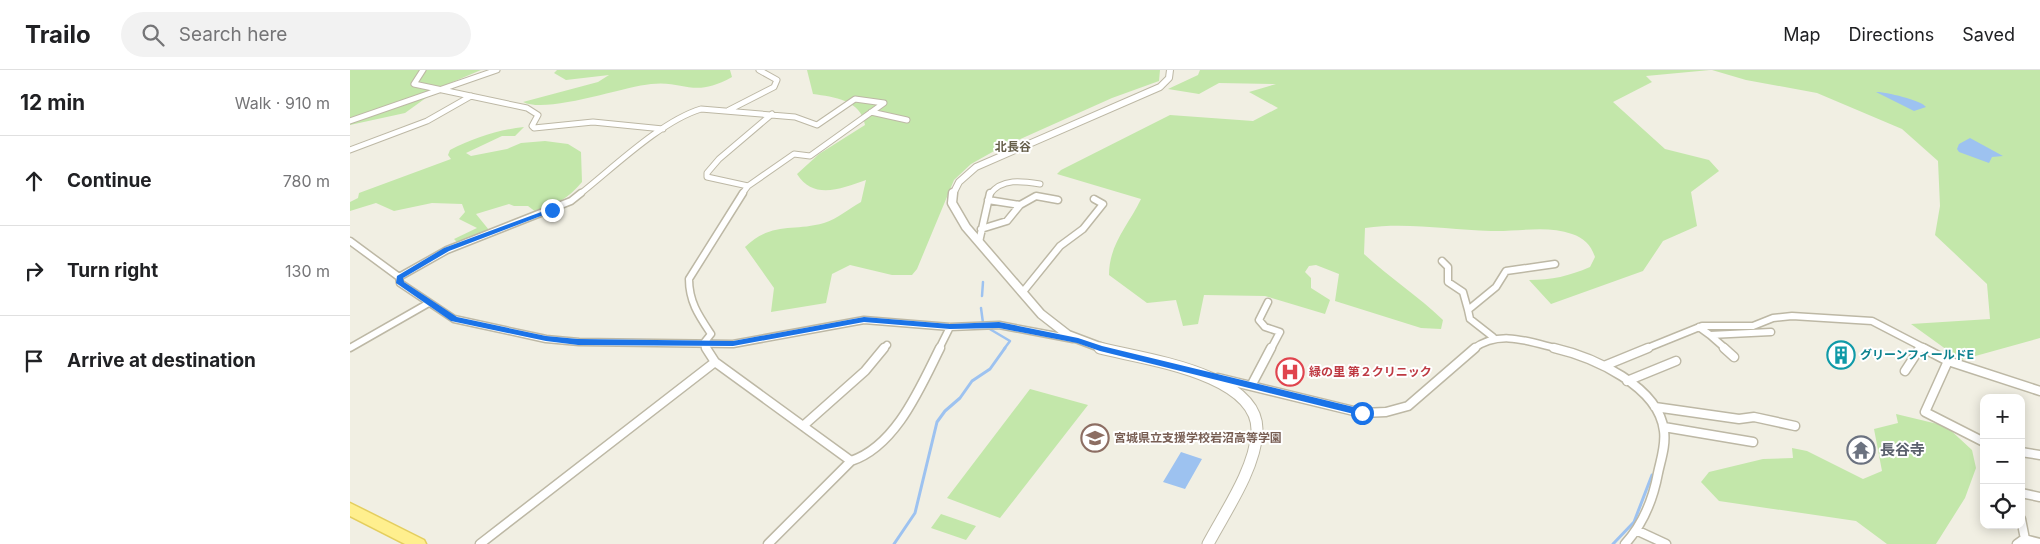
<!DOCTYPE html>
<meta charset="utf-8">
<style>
:root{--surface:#fff;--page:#f2f2f2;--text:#202124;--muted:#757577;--line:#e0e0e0}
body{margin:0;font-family:Inter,"Noto Sans JP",sans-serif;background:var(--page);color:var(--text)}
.controls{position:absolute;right:15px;bottom:15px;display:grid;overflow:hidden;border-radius:10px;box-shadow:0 2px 12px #0003}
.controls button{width:45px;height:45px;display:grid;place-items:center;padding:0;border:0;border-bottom:1px solid var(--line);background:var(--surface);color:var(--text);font:25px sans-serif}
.stop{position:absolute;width:15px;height:15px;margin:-11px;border:4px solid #1a73e8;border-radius:50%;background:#fff}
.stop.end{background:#1a73e8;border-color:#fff;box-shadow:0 1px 5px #0008}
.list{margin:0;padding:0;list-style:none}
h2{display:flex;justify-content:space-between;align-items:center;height:65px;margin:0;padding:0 20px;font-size:21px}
h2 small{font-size:16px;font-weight:400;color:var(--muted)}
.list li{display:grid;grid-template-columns:32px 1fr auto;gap:15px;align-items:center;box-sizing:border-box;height:90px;padding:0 20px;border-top:1px solid var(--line)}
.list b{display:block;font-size:19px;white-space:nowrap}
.list em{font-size:16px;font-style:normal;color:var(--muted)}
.icon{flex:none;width:28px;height:28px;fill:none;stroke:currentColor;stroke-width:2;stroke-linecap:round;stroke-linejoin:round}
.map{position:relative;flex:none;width:1690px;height:474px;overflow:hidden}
header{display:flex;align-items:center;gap:30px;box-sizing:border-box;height:70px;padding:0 25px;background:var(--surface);border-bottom:1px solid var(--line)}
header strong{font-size:24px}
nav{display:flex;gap:28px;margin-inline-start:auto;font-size:18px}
.search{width:350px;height:45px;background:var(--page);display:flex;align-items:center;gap:12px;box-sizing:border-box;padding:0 18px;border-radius:28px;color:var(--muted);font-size:19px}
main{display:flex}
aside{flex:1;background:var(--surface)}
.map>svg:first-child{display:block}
.green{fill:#c3e7aa}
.water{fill:#9dc2f0}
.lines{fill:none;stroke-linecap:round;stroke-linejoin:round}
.stream-far1{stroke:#9dc2f0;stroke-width:2.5}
.stream{stroke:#9dc2f0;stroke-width:3}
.minor-far2-casing{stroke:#bdb8a5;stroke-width:7}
.minor-far1-casing{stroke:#bdb8a5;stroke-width:9}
.minor-casing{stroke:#bdb8a5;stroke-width:11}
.tertiary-far2-casing{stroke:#bdb8a5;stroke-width:8}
.tertiary-far1-casing{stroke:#bdb8a5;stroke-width:11}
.tertiary-casing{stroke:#bdb8a5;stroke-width:13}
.primary-casing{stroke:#e4ce5e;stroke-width:3}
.minor-far2{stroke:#fff;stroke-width:5}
.minor-far1{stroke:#fff;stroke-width:6}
.minor{stroke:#fff;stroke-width:8}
.tertiary-far2{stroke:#fff;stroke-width:6}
.tertiary-far1{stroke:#fff;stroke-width:8}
.tertiary{stroke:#fff;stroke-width:11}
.primary{fill:#ffef8e;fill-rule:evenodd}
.route{fill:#1a73e8}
.labels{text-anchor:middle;stroke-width:4;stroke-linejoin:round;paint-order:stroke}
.far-quarter-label{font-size:12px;font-weight:bold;fill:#665f4a;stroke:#fff}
.culture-label{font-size:12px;font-weight:bold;fill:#0d838f;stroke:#fff;text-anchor:start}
.health-label{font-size:12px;font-weight:bold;fill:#be3a42;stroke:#fff;text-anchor:start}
.education-label{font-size:12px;font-weight:bold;fill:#785e54;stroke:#fff;text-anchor:start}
.near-worship-label{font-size:15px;font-weight:bold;fill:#5b616d;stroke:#fff;text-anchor:start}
</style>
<header>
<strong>Trailo</strong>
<div class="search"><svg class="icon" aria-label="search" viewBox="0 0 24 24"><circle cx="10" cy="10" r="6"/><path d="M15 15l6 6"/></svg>Search here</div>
<nav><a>Map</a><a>Directions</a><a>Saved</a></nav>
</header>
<main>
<aside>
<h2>12 min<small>Walk · 910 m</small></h2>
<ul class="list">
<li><svg class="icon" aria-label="ahead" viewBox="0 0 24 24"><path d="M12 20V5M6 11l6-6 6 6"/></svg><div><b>Continue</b></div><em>780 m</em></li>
<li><svg class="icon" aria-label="right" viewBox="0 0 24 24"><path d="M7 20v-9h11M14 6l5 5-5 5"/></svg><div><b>Turn right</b></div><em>130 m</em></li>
<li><svg class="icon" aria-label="arrive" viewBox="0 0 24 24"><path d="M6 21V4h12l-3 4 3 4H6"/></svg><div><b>Arrive at destination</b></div></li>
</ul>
</aside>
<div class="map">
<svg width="1690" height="474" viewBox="0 0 1690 474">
<rect width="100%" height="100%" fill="#f1efe3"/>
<path class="green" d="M0,0H131L91,17L55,43L0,55Z
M207,0H380L382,7C343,29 335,10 301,14C272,17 197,44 173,32L248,12L259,5L216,10L204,3Z
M457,0H810L809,11L762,28L646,80L621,94L604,110L567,199L562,205H542L500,195L482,204L476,233L421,242L424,218L395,177C422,151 443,162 474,153C487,149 500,138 511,132L516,110C492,118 464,131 447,104L469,84L515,55C511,30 484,27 463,24Z
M850,0H1360L1296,6L1302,12L1263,32L1315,79L1359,90L1369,101L1341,122L1347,156L1313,171L1293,201L1201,234L1179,210C1202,210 1219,206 1240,197L1245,187C1241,175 1234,168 1222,164C1197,155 1167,162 1141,161C1099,160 1057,152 1015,158L1014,184C1039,207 1068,226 1093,250L1091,259L1071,258L985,231L989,204L966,195L959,196L955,202L961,208V218L980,230L975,244L915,226L854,225L848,254L833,256L826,230L797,233L759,205C759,174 778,156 791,129L707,104L711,100L820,45L903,51L928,38L899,22L926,14L869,13L849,24L818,19L848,5Z
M1362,0H1690V268L1611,290L1561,254L1640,249L1637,214L1585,165L1590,136L1588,91L1552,59L1467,23L1396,10Z
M174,57L165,66H152L116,83L121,86L157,79L171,73L195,71L218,74L231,82L232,112C219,128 205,135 186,142L178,136H164L159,134L126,144L139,160L107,172L104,169L127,158L109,149L115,142L112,134L82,133L44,141L26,133L0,141V132L8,128L9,123L101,89L98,85L100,80C124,68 147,60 174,57Z
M680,319L738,335L650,448L597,428Z
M1546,344L1596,356L1622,380L1626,398L1615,428L1586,474H1537L1506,451L1369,431L1351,412L1359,402L1413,389L1443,388L1442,378L1457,381L1513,409L1532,401L1524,359L1548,353Z
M591,444L626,456L616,470L581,458Z"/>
<path class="water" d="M1526,22C1536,22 1571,30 1576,37L1564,41Z
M1620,68L1653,86L1642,87L1639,93L1609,82L1607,79L1609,74Z
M831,382L852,389L835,419L813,412Z"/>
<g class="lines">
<path class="stream-far1" d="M632,226L633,212
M631,238L633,253
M638,258L660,271L654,279"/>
<path class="stream" d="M544,474L565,443L587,352L595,341L610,328L622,311L640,299L655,278
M1263,474L1284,452L1302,405"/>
<g class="minor-far2-casing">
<path id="minor-far2" d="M73,0L64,14L177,38L188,45L182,56L184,58L243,52L313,59
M379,40L424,17L427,10L409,0
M521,42L557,50
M0,51L147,0
M0,80L77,51L121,26
M230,124C263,98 311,51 351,39L445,47L467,55L505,29L534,33L460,86L444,84L398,116
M392,124L398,116L357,107V103L369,89L422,44
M640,124C652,108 672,111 690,114"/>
</g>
<g class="minor-far1-casing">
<path id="minor-far1" d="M638,130L670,135
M631,159L657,151L670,135L686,126L708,130
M0,171L49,207L50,213L104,249L196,269L229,272L383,274L514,250L600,257L649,255L723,269
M629,172L640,123
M1092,191L1098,197V212L1113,222L1118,240
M49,207L97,180L221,131L231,123
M672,223L710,176L733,159L753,134L744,129
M918,232L909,250L915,257L930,262L921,279
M1349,257L1360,265L1421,262
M1360,265L1376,279
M1143,267L1120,249L1118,240L1146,217L1156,201L1205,194
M353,274L357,279
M353,274L361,264C349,246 339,232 339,209L393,123
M0,278L77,234
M533,279L537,275
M589,279L600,257
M1123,279C1150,259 1180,272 1209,279
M1295,279L1352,256H1403L1423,248L1442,246L1522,251L1576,279
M1569,279L1571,277"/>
</g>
<g class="minor-casing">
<path id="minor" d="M356,278L365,292L501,391C546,376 570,318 590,278
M1204,278C1243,287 1309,316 1314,361C1316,375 1311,389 1308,403C1303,430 1294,453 1275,474
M1374,278L1384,287
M1573,278L1598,291L1690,321
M1598,291L1575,342L1634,372
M1254,296L1298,278
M1555,301L1570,278
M868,308L1012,343L1036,342L1058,336L1125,278
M1277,311L1326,291
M901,316L921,278
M1305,337L1389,349L1404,347L1445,356
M453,356L515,301L534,278
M1314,357L1403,372
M1671,382L1690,385
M1671,423L1690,427
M1671,449L1676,474
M1288,461L1316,474
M130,474L365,292
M418,474L501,391
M1667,474L1674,469L1690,473"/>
</g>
<g class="tertiary-far2-casing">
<path id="tertiary-far2" d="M603,124L609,112L626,97L810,17L819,8L820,0"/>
</g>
<g class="tertiary-far1-casing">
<path id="tertiary-far1" d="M603,123L602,133L616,157L691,244L718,265L755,279"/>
</g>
<g class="tertiary-casing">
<path id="tertiary" d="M750,278C792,289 910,303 907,362C905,399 875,442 858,474"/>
</g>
<g class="primary-casing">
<path id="primary" d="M0,433L74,470L76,474H55L0,446Z"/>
</g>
<use href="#minor-far2" class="minor-far2"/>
<use href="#minor-far1" class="minor-far1"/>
<use href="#minor" class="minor"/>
<use href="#tertiary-far2" class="tertiary-far2"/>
<use href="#tertiary-far1" class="tertiary-far1"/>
<use href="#tertiary" class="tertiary"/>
<use href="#primary" class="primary"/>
</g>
<path class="route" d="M202,138L204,141L99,181L53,208L54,212L107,247L196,266L228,269L383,271L514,247L600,254L649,252L728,268L752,276L1012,339L1017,343L1012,346L750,281L727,273L649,258L600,259L514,252L383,276L228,275L196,271L101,251L46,213L47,206L94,178Z"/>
<defs>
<g id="building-ring" transform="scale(1.4375)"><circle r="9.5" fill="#fff" stroke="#0f9aa8" stroke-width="1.5"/><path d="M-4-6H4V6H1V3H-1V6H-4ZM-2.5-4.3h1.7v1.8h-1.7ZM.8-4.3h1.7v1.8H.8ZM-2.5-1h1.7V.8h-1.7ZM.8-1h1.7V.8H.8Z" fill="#0f9aa8"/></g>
<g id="hospital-ring" transform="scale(1.4375)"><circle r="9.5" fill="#fff" stroke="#e0444e" stroke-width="1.5"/><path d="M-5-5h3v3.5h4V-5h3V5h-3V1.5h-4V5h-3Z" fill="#e0444e"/></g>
<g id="school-ring" transform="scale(1.4375)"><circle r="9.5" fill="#fff" stroke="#8d6e63" stroke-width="1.5"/><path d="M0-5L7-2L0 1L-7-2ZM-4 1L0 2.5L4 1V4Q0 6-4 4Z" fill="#8d6e63"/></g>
<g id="temple-ring" transform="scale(1.4375)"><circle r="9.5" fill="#fff" stroke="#6b7280" stroke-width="1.5"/><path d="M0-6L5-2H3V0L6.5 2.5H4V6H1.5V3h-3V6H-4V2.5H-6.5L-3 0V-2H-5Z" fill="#6b7280"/></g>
</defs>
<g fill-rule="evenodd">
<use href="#building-ring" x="1491" y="285"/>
<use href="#hospital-ring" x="940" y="302"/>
<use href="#school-ring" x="745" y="368"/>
<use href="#temple-ring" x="1511" y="380"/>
</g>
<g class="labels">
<g class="far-quarter-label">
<text x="663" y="81">北長谷</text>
</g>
<g class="culture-label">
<text x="1510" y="289">グリーンフィールドE</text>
</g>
<g class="health-label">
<text x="959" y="306">緑の里 第２クリニック</text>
</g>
<g class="education-label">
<text x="764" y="372">宮城県立支援学校岩沼高等学園</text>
</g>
<g class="near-worship-label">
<text x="1530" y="385">長谷寺</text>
</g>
</g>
</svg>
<div class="controls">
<button>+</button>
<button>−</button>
<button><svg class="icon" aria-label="locate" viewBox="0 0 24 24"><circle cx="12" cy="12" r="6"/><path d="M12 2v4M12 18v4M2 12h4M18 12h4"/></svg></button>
</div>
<div class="stop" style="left:1012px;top:343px"></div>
<div class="stop end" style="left:202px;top:140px"></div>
</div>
</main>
